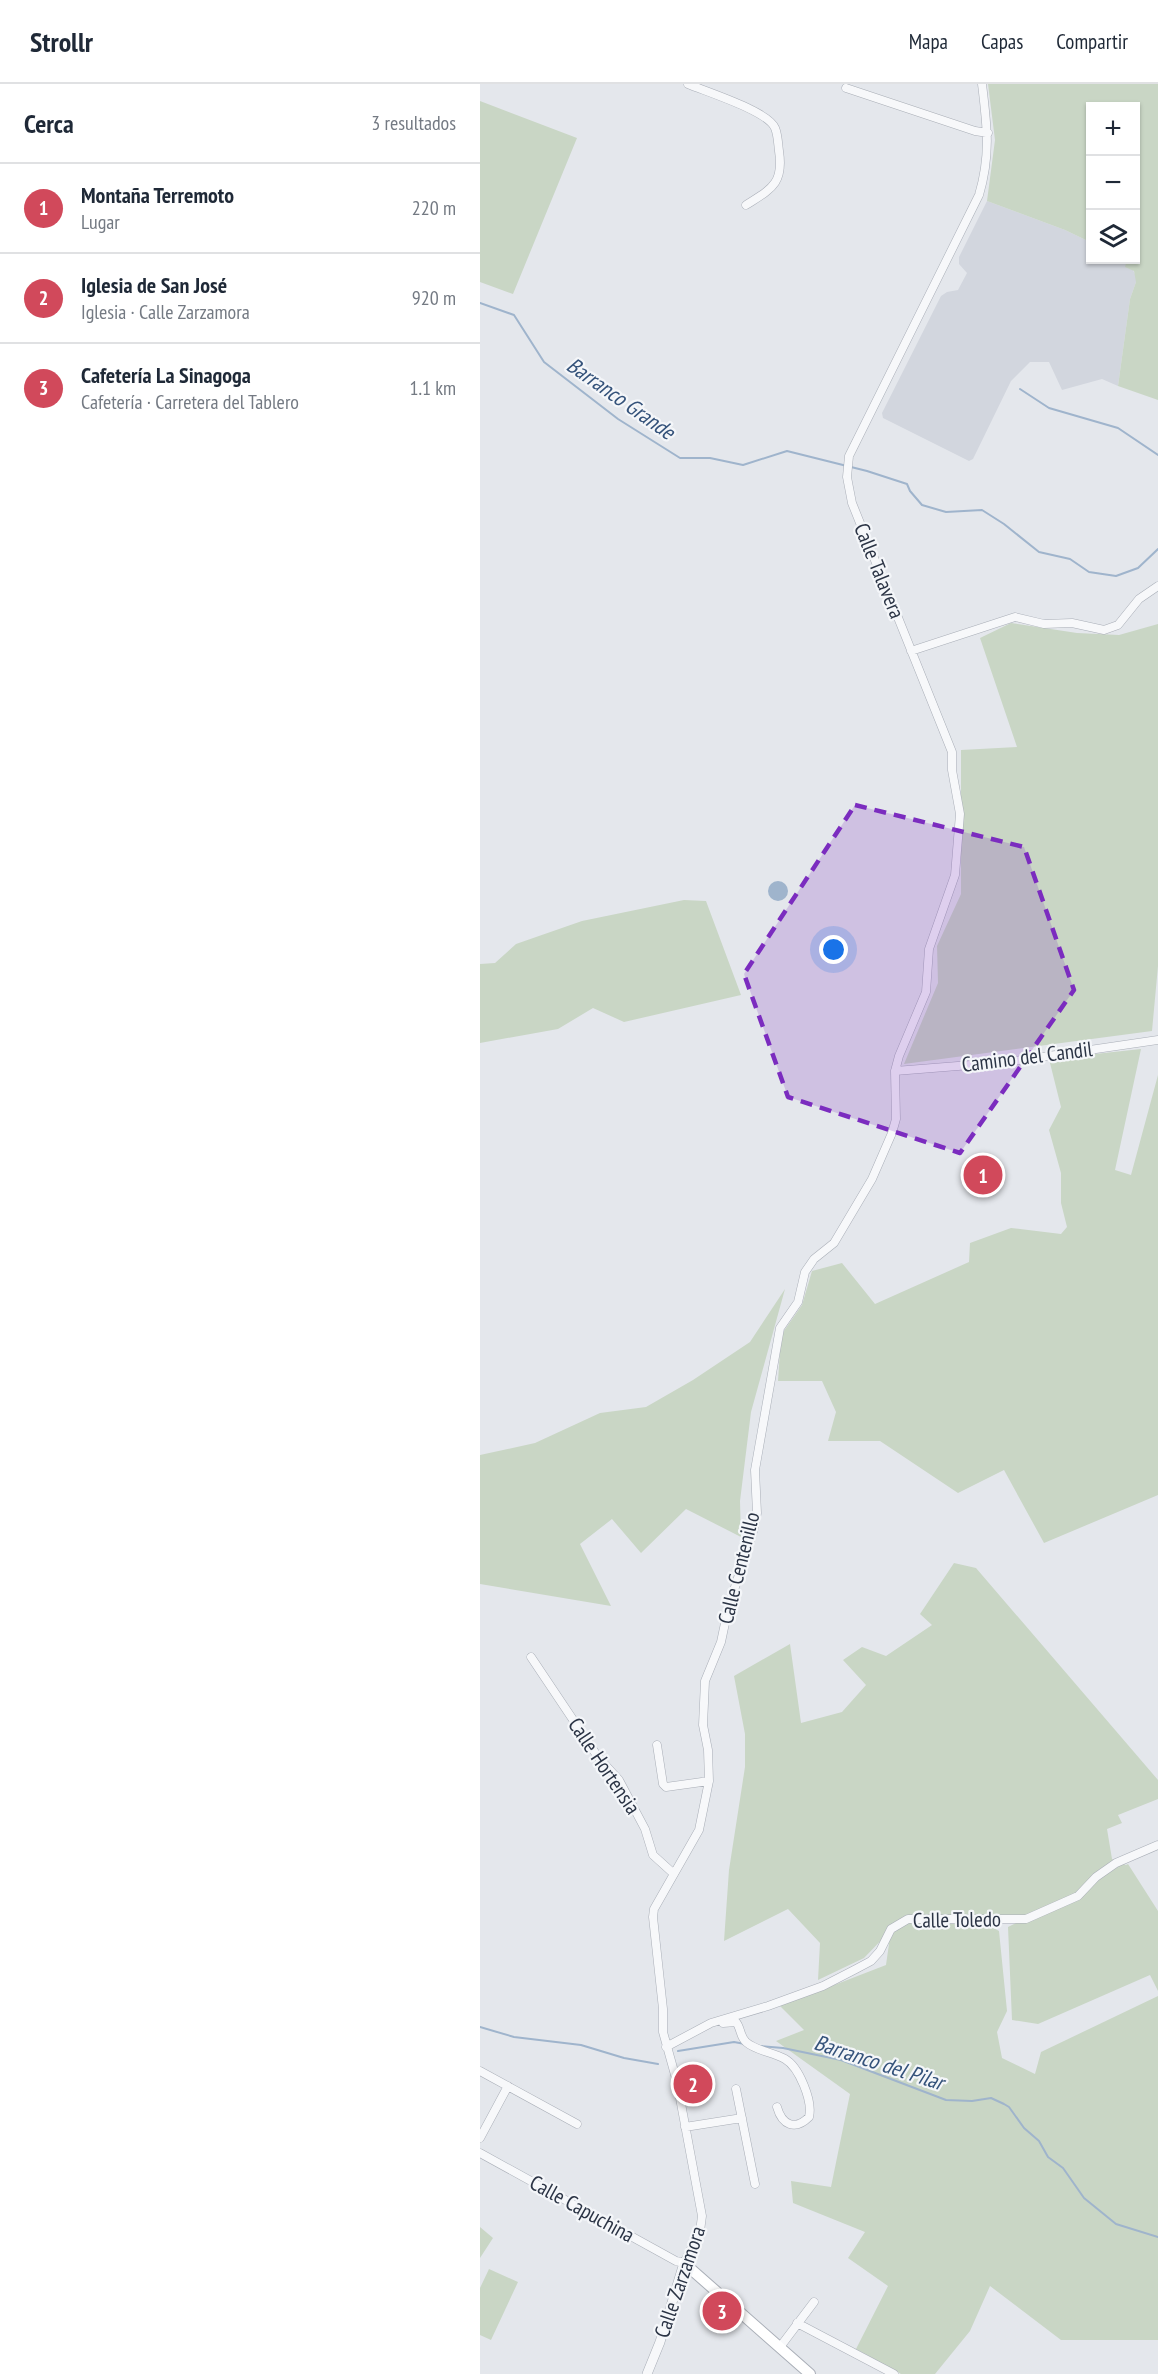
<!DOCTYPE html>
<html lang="es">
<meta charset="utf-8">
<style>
:root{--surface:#fff;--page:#f2f2f3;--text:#1f2937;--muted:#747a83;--line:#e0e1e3;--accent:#d1495b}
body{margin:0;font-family:"PT Sans Narrow",sans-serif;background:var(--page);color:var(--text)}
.controls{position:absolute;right:18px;top:18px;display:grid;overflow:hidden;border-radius:0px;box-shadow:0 2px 4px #0004}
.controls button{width:54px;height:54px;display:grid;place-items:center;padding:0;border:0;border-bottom:2px solid var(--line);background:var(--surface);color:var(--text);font:30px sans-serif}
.you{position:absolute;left:354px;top:866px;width:21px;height:21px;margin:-15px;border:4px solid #fff;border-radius:50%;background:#1a73e8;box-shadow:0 0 0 9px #1a73e833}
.badge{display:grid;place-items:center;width:39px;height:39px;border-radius:50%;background:var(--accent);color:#fff;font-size:20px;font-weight:700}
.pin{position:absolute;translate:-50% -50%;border:3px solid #fff;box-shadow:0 2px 6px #0006}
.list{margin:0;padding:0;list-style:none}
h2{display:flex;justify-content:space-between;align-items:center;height:78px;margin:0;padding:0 24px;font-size:26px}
h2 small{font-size:20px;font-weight:400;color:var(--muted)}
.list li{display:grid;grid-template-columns:39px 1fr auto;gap:18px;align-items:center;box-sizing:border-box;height:90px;padding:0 24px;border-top:2px solid var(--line)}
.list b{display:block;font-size:22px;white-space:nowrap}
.list p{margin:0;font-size:20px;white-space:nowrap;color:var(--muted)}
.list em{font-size:20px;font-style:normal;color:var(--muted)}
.icon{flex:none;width:33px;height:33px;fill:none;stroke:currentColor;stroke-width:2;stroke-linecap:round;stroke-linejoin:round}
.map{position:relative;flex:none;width:678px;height:2290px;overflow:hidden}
header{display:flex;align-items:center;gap:36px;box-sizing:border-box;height:84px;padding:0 30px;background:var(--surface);border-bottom:2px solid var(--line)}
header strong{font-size:28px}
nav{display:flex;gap:33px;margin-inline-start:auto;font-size:21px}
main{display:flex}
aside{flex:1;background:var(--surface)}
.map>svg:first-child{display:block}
.built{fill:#d2d6de}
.green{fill:#c9d6c5}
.water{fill:#9fb4cc}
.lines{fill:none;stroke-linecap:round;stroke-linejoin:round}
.stream{stroke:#9fb4cc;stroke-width:2}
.minor-casing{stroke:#a9aeb7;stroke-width:9}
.tertiary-casing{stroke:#a9aeb7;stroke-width:10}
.secondary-casing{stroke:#a9aeb7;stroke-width:12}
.minor{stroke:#f7f8fa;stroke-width:8}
.tertiary{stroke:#f7f8fa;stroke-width:9}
.secondary{stroke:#fff;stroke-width:10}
.marked{fill:#7b2cbf;fill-opacity:0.2;stroke:#7b2cbf;stroke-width:4.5;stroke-dasharray:12 8;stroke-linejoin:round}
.labels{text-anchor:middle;stroke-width:4.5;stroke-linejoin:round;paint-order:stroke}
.street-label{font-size:21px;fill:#2b3445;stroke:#f4f6f9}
.water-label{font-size:22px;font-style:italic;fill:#34527a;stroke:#f4f6f9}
</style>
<header>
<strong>Strollr</strong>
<nav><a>Mapa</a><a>Capas</a><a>Compartir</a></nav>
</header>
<main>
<aside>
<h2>Cerca<small>3 resultados</small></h2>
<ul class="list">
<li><span class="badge">1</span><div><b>Montaña Terremoto</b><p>Lugar</p></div><em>220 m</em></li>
<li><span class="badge">2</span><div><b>Iglesia de San José</b><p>Iglesia · Calle Zarzamora</p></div><em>920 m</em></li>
<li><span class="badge">3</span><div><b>Cafetería La Sinagoga</b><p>Cafetería · Carretera del Tablero</p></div><em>1.1 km</em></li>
</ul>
</aside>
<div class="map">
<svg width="678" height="2290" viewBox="0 0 678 2290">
<rect width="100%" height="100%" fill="#e4e7ec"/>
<path class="built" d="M507,117L585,146L610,158V176H648L656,192V198L650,215L638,302L622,295L582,306L569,278H550L531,297L493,375L489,377L403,334L402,329L461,212L467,208L478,206L487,189L479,180V173Z"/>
<path class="green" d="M508,0H678V316L638,302L650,215L656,198L654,187L645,183L647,176H656V22H610V158L585,146L507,117L515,56Z
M0,17L97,54L33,210L0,198Z
M531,539L597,549L639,551L678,540V882L672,947L424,980L458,899L457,862L481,810V666L537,663L500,554Z
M204,816L226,817L261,911L144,938L113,924L78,945L0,959V880L15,879L36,860L102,837Z
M661,965L635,1086L651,1091L678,991V1411L564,1459L524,1386L478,1409L400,1357H348L356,1328L342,1297H298L301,1251L322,1221L332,1187L362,1179L395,1220L489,1178L490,1159L531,1144L581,1150L587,1143L581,1119V1089L569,1046L581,1023L569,975Z
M305,1205L271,1328L260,1417L261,1453L206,1425L161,1469L132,1435L100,1460L131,1522L0,1500V1371L55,1359L120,1329L166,1323L213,1296L270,1258Z
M474,1479L496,1484L678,1696V1715L638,1731L642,1739L627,1745L632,1775L646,1781L648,1780L678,1827V1907L670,1891L558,1940L532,1936L528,1843L544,1835H429L413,1844L430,1839L506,1840L519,1847L527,1927L517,1948L522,1974L555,1990L561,1968L678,1912V2256H581L510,2202L490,2247L455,2290H421L376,2265L408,2202L368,2174L385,2148L313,2119L311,2097L351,2103L370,2010L296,1957L324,1946L300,1922L406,1881L411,1846L384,1874L338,1896L340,1859L308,1825L244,1857L249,1786L265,1683V1650L254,1592L310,1560L321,1639L362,1628L386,1601L363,1576L382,1563L406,1572L452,1541L440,1530Z
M0,2143L13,2154L0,2174Z
M9,2185L38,2198L11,2256L0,2251V2204Z"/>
<path class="water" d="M288 807a10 10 0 1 1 20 0a10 10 0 1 1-20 0Z"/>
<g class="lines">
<path class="stream" d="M0,219L34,231L64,278L138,335L200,374H230L263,381L307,367L387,387L427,400L430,407L442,421L466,428L502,426L524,440L559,468L590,475L609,488L636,492L658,484L678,465
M540,305L569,324L638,344L678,371
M0,1943L34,1953L101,1961L144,1974L178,1980
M280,1962L303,1964L361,1976L466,2016L492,2017L511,2014L524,2020L529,2023L544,2044L559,2057L568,2073L583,2084L604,2114L636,2140L678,2153
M198,1967L254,1958L265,1960"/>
<g class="minor-casing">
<path id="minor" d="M208,0C227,8 288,27 295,44C298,51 298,60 299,67C304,100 291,105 266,121
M366,4L495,47L508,49
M431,567L535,533L564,540L592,539L624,546L638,541L659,515L678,502
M415,987L528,978L678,956
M51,1573L118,1673L139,1696L165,1745L173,1771L194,1790
M177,1661L183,1700L186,1703L229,1697
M243,1939L256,1938C261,1944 260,1953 266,1958C276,1967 293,1968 305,1975C319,1983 333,2017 329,2033C315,2047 302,2041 297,2023
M186,1963L231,1939L288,1922L343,1902L376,1885L391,1877L400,1867L411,1845L428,1835H546L598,1812L616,1793L636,1779L678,1761
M0,1987L97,2040
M256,2005L275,2100
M205,2043L262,2034
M0,2054L28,2002
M0,2069L196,2177L204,2179L220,2147L222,2132L197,1998L183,1948V1925L173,1833L174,1825L219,1746L229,1697L228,1666L223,1641L225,1597L241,1558L248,1525L274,1444L277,1429L275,1386L300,1244L318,1218L325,1188L334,1175L354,1159L392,1095L412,1049L416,1035L415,987L419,972L446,908L449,865L475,791L480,730L472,686V668L372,419L367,393L369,372L499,111C511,71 507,41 502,0
M317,2239L414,2290
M300,2263L334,2218"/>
</g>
<g class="tertiary-casing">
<path id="tertiary" d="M167,2290L180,2258L204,2179"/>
</g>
<g class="secondary-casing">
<path id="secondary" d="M204,2179L330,2290"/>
</g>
<use href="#minor" class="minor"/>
<use href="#tertiary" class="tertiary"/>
<use href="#secondary" class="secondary"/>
</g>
<path class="marked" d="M375,721L544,763L594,906L480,1069L308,1013L264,890Z"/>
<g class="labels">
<g class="street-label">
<text transform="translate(399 487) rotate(68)" y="7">Calle Talavera</text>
<text transform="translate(547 973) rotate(-7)" y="7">Camino del Candil</text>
<text transform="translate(259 1484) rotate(-76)" y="7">Calle Centenillo</text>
<text transform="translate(124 1682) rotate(56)" y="7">Calle Hortensia</text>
<text transform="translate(477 1836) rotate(-1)" y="7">Calle Toledo</text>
<text transform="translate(102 2125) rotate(29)" y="7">Calle Capuchina</text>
<text transform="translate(200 2198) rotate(-71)" y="7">Calle Zarzamora</text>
</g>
<g class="water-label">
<text transform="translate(141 314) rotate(35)" y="8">Barranco Grande</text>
<text transform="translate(399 1978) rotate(18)" y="8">Barranco del Pilar</text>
</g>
</g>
</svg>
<div class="controls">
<button>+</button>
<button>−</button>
<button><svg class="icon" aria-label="layers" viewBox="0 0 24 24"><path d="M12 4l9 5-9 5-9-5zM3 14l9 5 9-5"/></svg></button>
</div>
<div class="you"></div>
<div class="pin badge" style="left:503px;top:1091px">1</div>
<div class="pin badge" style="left:213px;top:2000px">2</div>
<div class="pin badge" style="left:242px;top:2227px">3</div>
</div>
</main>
